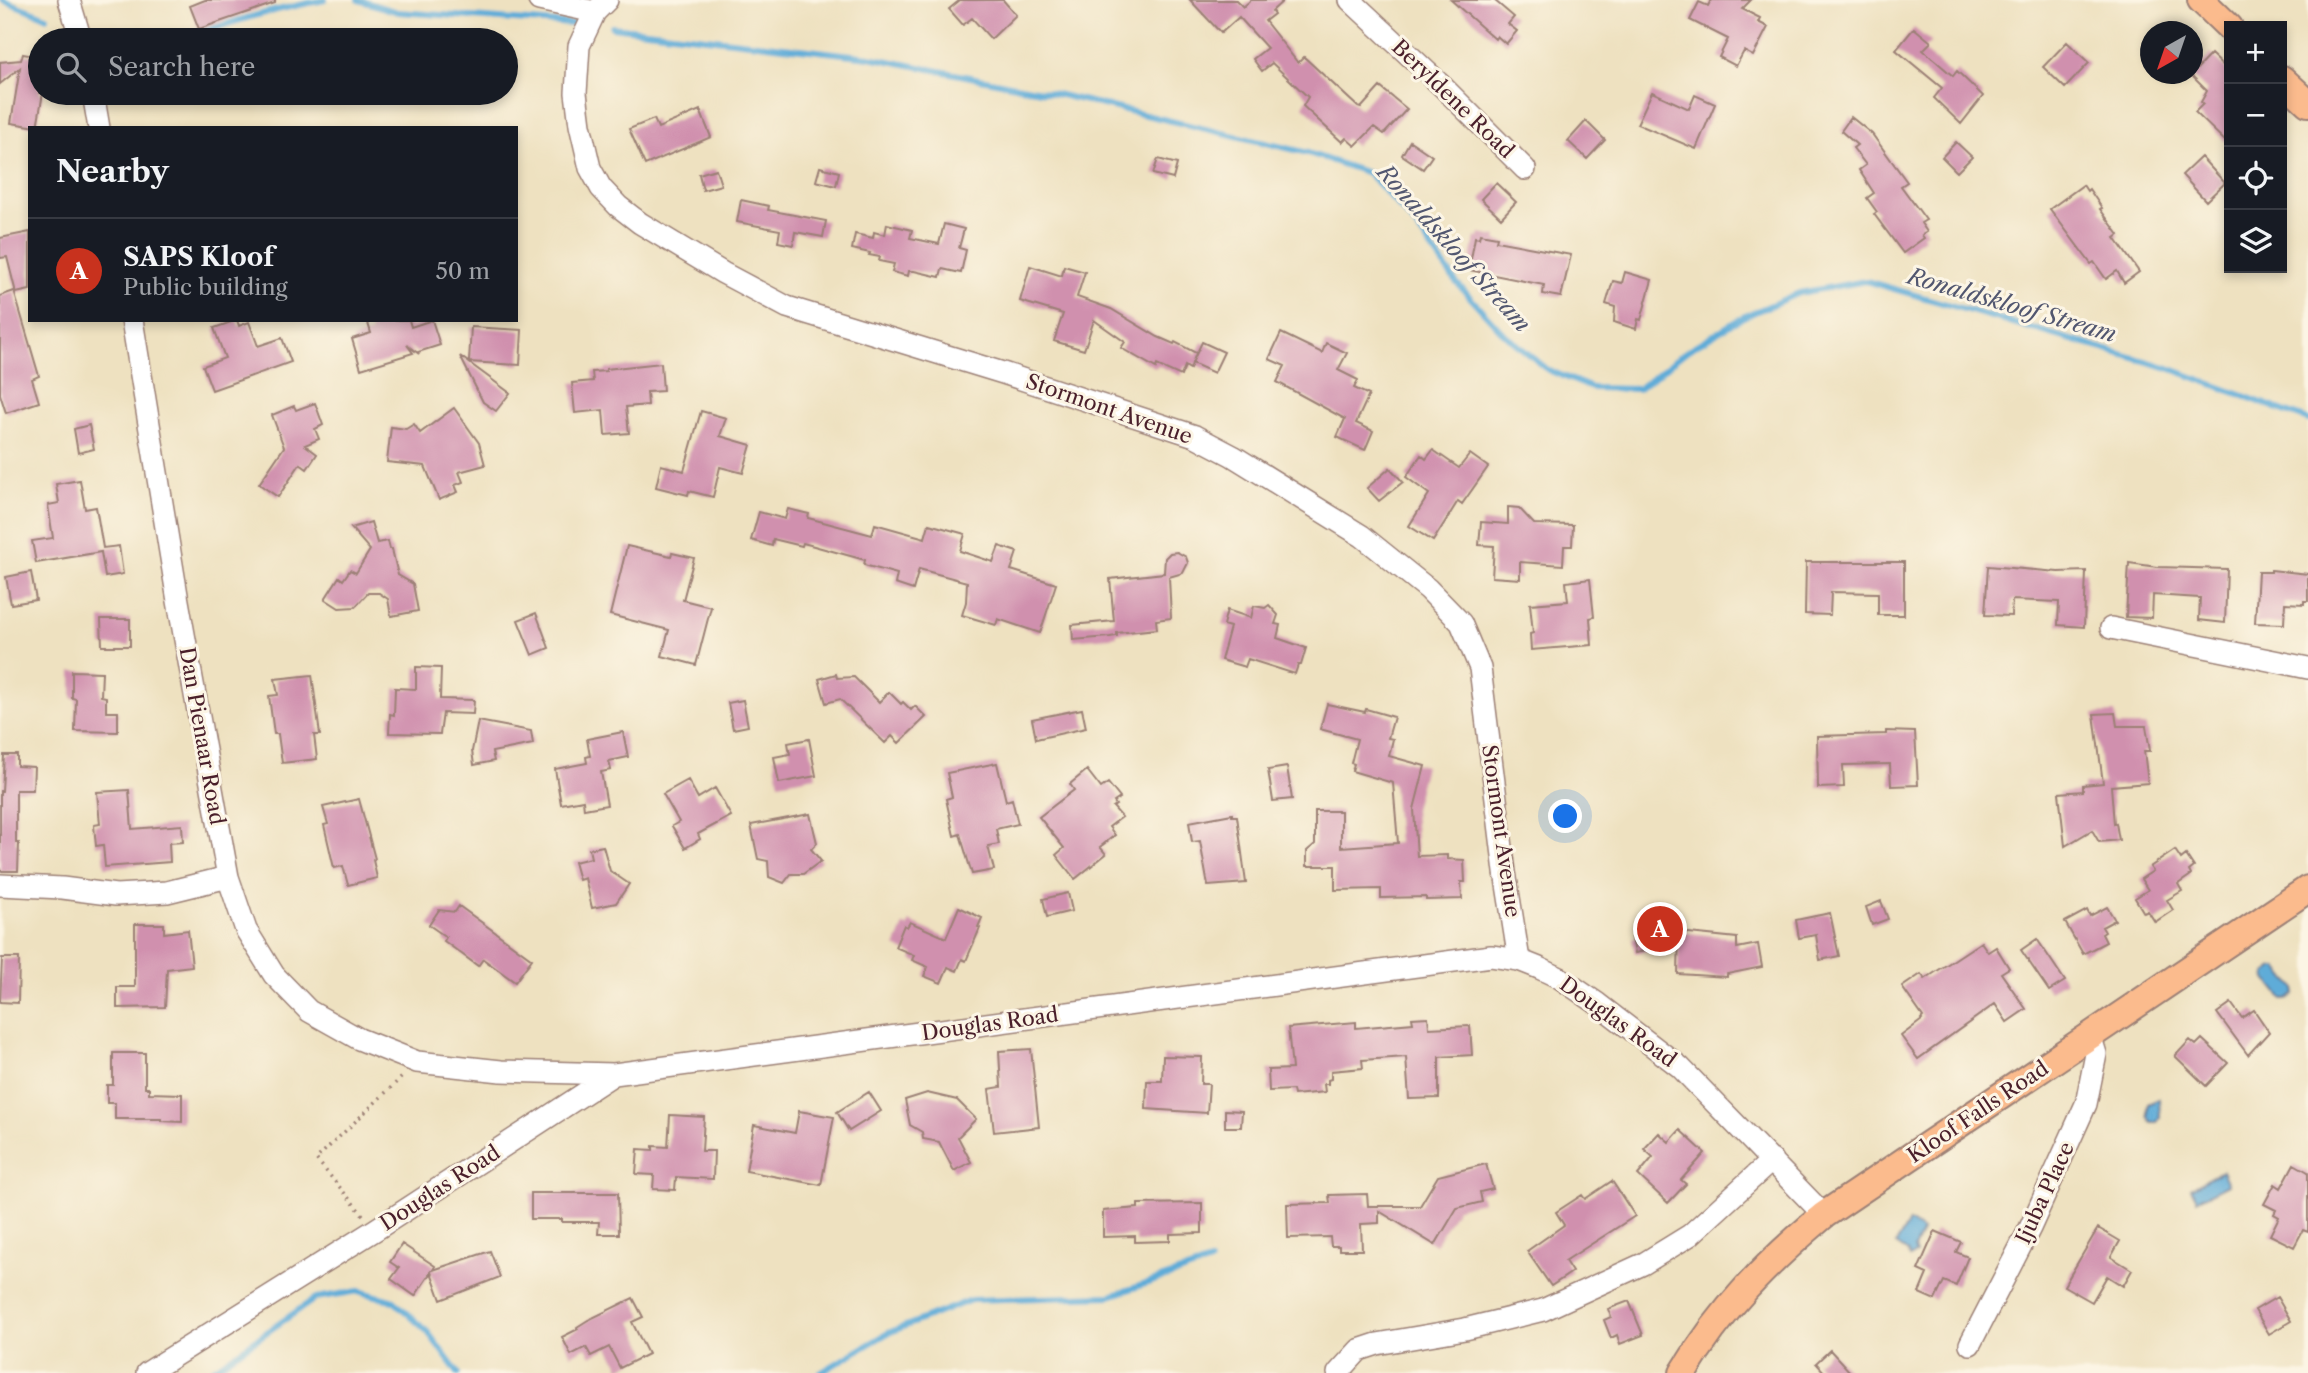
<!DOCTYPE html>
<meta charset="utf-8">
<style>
:root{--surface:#171b24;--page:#242831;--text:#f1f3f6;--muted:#9ea1a6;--line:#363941;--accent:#c8321e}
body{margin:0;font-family:"Libre Caslon Text",serif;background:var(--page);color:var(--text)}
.controls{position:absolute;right:21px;top:21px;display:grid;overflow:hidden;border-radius:0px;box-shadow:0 4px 10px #0003}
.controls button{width:63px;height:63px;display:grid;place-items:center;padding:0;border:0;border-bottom:2px solid var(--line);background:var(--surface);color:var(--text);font:35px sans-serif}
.compass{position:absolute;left:2140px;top:21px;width:63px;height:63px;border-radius:50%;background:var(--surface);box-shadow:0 4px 10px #0003;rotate:220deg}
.you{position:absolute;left:1566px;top:817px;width:24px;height:24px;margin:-18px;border:5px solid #fff;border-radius:50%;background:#1a73e8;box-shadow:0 0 0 10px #1a73e833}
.badge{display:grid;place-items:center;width:46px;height:46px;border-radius:50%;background:var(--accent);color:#fff;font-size:23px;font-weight:700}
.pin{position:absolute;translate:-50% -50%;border:4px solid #fff;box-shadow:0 2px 7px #0006}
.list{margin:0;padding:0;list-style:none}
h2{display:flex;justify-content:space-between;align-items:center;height:91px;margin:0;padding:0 28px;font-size:30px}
h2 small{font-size:23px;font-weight:400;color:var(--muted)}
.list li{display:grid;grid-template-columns:46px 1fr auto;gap:21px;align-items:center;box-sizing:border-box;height:105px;padding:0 28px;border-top:2px solid var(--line)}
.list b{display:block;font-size:26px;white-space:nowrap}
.list p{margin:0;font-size:23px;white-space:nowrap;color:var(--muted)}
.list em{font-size:23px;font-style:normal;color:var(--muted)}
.icon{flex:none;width:38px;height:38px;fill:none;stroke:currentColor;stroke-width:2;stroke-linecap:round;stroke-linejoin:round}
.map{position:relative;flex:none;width:2308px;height:1373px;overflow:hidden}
.search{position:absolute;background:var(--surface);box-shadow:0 4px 10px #0003;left:28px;top:28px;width:490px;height:77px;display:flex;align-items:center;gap:18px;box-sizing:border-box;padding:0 24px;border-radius:38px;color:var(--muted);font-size:26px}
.panel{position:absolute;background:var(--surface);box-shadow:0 4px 10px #0003;left:28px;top:126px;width:490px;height:196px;border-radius:0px}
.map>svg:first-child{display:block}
.water{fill:#5eacd8;stroke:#546682;stroke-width:2}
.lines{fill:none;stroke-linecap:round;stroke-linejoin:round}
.stream{stroke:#5eacd8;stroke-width:6}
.building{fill:#d090ae}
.minor-casing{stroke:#9c8076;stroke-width:24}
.major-casing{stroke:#9c8076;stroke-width:30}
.path{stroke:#9c8076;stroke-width:3.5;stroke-dasharray:2 5;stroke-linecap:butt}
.minor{stroke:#fff;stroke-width:21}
.major{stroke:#fbbb8d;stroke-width:26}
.labels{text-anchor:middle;stroke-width:6;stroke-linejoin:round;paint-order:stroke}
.street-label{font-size:21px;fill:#4a1f2b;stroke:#fcf5e5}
.water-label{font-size:23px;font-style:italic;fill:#525770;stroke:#fcf5e5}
</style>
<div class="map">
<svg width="2308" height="1373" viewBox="0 0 2308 1373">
<rect width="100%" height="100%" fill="#fcf5e5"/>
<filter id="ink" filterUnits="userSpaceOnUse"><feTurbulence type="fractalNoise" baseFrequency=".0143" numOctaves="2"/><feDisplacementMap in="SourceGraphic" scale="14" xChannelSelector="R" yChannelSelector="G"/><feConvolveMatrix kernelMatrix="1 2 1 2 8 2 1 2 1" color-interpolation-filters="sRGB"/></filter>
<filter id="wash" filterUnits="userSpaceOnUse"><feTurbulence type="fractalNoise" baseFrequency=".00686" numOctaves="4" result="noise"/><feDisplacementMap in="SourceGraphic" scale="28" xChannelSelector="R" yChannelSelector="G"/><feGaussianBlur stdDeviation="1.57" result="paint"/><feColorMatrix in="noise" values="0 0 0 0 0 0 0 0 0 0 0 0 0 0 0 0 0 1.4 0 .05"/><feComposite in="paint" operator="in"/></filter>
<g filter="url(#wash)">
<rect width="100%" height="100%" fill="#eee1c0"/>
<path class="water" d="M2274,968H2278L2295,988V994L2289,999H2283L2267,979L2266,974Z
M2159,1099L2160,1118L2157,1122H2151L2148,1116V1104Z
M2222,1171L2228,1184L2197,1200L2191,1188Z
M1909,1222L1922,1231L1914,1249L1916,1254L1909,1257L1908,1252L1896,1244Z"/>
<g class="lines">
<path class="stream" d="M2,0L47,17
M358,0L398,12L573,24
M612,27L869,57L1056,94L1308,153L1368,173L1412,221L1456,282L1501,331L1548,370L1592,388L1638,389L1688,350L1743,317L1799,293L1866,281L2166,367L2308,420
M184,40C230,20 276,9 325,0
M208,1373L316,1298L359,1291L394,1301L427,1331L458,1373
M820,1373L888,1333L971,1300L1110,1296L1210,1262"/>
</g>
<g id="blocks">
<path class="building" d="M205,0H275V3L199,29L190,6Z
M960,0H1003L1016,15L991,39L972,18L963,25L949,9Z
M1190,0H1236L1243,7L1251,0H1284L1272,11L1274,14L1265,21L1298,63L1304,57L1358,107L1361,108L1380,87L1407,109L1384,134L1374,127L1355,146L1346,138L1342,142L1303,106L1308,97L1272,63L1262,71L1253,59L1267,48L1239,17L1221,33Z
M1451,0H1494L1514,17L1508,24L1517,31L1506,44L1497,36L1495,39Z
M1711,0H1751L1742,9L1760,18L1758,22L1768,27L1753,56L1744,51L1736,66L1719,57L1728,39L1690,20L1699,2L1708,6Z
M1914,28L1931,42L1923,50L1953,76L1957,71L1983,96L1961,124L1934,98L1942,88L1896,50Z
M2067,42L2089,63L2065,88L2043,67Z
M23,54L40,57V93H43L37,127L11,123L20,68L0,84V62L21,60Z
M2211,54L2229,71V145L2195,112L2203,104L2201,102L2207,91L2191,75Z
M1652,92L1689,109L1695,95L1715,104L1696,149L1637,124Z
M700,110L711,137L645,165L629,129L654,119L658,128Z
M1851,117L1872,134L1907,182L1901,186L1926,220L1921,223L1927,232L1922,235L1924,238L1903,253L1874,214L1877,212L1867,198L1874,193L1859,170L1866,165L1853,148L1857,145L1841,131Z
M1586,121L1605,140L1587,159L1568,141Z
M1410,141L1432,156L1423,169L1402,155Z
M1956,142L1972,157L1957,172L1942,157Z
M2201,157L2225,183L2206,201L2182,175Z
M1158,159L1177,164L1173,179L1153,174Z
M820,167L839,172L836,186L816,181Z
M716,169L721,185L703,190L699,174Z
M1496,183L1516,202L1501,218L1481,199Z
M2083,185L2087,191L2089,189L2102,208L2100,209L2119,235L2115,238L2139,272L2124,283L2117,271L2106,279L2094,262L2091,264L2050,209Z
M741,200L769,206L768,210L826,221L823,237L795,232L793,245L778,242L780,230L737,222Z
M887,224L912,230L910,238L939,244L944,224L964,229L959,248L966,250L961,273L942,269L940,277L914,271H909L908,276L892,272L894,264L879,261L880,257L869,255L870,253L852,249L855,234L873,238L874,232L885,235Z
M30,232V290L16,293L7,257L0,258V238Z
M1480,234L1497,237L1496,241L1571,255L1561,297L1543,294L1544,285L1469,270L1475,237L1479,238Z
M1030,266L1062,276L1064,266L1085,272L1077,297L1111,309L1158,337L1174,344L1175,342L1196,353L1190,369L1185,366L1181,376L1157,365L1156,368L1121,348L1125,342L1094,320L1084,350L1054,341L1063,314L1020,301Z
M1625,272L1652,280L1641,320L1638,319L1636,329L1614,322L1615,307L1606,304L1613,281L1622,283Z
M14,291L39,376L32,379L39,402L6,413L0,394V296Z
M237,320L239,326L249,322L258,346L282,338L291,362L212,390L203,366L225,358L214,328Z
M367,320H409L411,327L432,320L440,345L418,352L419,354L407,345L413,353L361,369L352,339L371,333Z
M471,327L522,330L520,365L469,362Z
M1281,333L1322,353L1326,343L1347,353L1338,370L1358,380L1354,388L1369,395L1356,423L1373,431L1365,450L1337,437L1345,419L1277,382L1285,366L1269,359Z
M1202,342L1224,352L1214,373L1192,363Z
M460,356L510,393L496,411L483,402Z
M661,363L663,391L647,392L648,405L626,407L629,433L605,435L603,410L575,413L572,383L593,381L592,372L606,371V369Z
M315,403L323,425L315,429L319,439L305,445L317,454L307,469L300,464L278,497L259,484L284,447L272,415L294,406L296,410Z
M454,408L479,443L485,465L459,472L463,482L455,485L458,492L439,500L425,466L387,462L391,427L406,429L414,424L420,433Z
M701,411L726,418L720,436L751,445L743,473L720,467L713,497L689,491L688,495L656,487L661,465L684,471Z
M89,425L94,449L78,453L74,429Z
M1433,450L1459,468L1470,454L1488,467L1462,504L1458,501L1433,541L1409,526L1429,494L1406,477L1421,455L1426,459Z
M1390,468L1403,482L1379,501L1367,488Z
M80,480L85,509L96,507L103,548L119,546L123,574L105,577L101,552L36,563L32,541L53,538L48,505L59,503L56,484Z
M1508,507L1519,508L1534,524L1573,525L1572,546H1564L1563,565L1520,562V579L1492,577L1494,546L1479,545L1481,522L1508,524Z
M788,509L809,514L808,518L872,535L875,524L925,538L929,524L965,534L960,551L993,562L999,546L1017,552L1011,570L1056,584L1040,633L998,619L996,625L962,615L966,602L967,582L919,569L913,590L895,584L897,574L864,565L865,560L803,543L802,546L773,539L772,546L751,540L759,512L785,519Z
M371,522L377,543L388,541L390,549H392L398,575L413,584L418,611L391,616L388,599L379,593H368L355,607L339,608L325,599L339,577L343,580L350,570L356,573L370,550L351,528Z
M627,546L671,556L672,553L694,558L683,600L711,607L696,665L662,656L669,630L610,615Z
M1177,552L1186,557L1188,563L1183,573L1169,577L1171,618L1156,620L1157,629L1117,633V636L1110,637L1073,640L1072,625L1114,621L1110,579L1164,573L1165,558L1170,553Z
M1806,562H1904V615H1878V593L1831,592L1830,615L1805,614Z
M2129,563L2158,567L2227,569L2225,623L2199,620L2200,598L2153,595L2152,618L2126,617Z
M1988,566L2058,572L2086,571L2084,627L2058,625L2059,602L2012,600L2011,616L1985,615Z
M2271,570L2308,574V601H2304V604L2285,603L2284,624L2255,623L2258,572H2271Z
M31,572L36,600L11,604L6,577Z
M1590,579L1594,617L1590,618L1592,645L1531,650L1530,634L1533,633L1530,604L1568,601L1566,582Z
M1269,605L1278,615L1275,624L1280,625L1277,638L1306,648L1301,665H1298L1295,674L1248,659L1245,667L1221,660L1230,627L1223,625L1227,610L1251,618L1254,606L1265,608Z
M536,613L549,648L532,655L518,620Z
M101,619H130V646H102Z
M416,667L441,668L440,699L474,700L473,714L443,713L440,734L389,733L390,714L394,715L395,688L416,689Z
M72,671L102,672L101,696L106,697V712H118V732L75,731L76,699L72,698Z
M836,674L837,678L854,677L879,702L889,692L901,704L903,702L911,710L915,706L926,717L899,743L892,736L885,743L840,699L826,703L819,679Z
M312,675L320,735H314L317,759L282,763L278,734H274L269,696L278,695L275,679Z
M743,700L748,726L733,729L728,703Z
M1327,704L1365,712L1366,709L1394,717L1388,738L1393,739L1389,756L1425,766L1414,809L1417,856L1447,855V859L1464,860L1465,882H1461L1462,899L1426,900V897L1381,898V889L1335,890V866H1307V851L1315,844V811H1341V847L1398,843L1393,783L1352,771L1354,764L1351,763L1357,739L1320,729Z
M1082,709L1086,728L1036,739L1032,719Z
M2115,713L2117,726H2146L2150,751H2144L2148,783L2111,786L2114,824L2116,823L2119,840L2099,842L2092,830L2065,846L2059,793L2083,791V785L2103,783L2094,714Z
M478,721L531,731L533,744L492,752L494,761L474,765L472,751Z
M1886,731L1915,732L1918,785L1891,786L1890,764L1843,765L1844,787L1818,788L1817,736L1886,734Z
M623,732L628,757L609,761L611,770L601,772L607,805L584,809L583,800L561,804L555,769L587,763L586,757L590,756L587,739Z
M809,739L816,776L779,783L774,757L790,754L788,743Z
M4,755H17V766L34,767L33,790H16V843H19L18,871H0V791H2Z
M997,763L1006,801L1012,799L1018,824L996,829L999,844L988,846L994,870L972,874L960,834L954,836L946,799L952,797L947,773Z
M1287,767L1292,799L1273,801L1268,770Z
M1087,770L1101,788L1108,783L1120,798L1114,802L1116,805L1113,807L1122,817L1109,827L1115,835L1100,847L1106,854L1075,879L1056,855L1064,848L1039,817L1074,790L1070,784Z
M688,780L698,798L715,788L731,816L698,834L700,839L685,848L672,826L679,822L663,794Z
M129,790L132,829L182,825L183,842L169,843L170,862L105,867L103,845L96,846L94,825L100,824L97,792Z
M359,799L375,859L373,860L377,878L348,885L343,866L334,868L324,825L328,824L323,807Z
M810,814L817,843L811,849L821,861L803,874H791L784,883L769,877L768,861L758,859L751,825Z
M1232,814V816H1237L1246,883L1208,886L1200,841L1192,842L1189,822Z
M603,846L610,871L629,884L616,903L592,908L585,878L579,880L574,862L591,858L589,849Z
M2175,850L2181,859L2186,855L2194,867L2189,871L2191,875L2178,884L2182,891L2167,900L2173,910L2155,922L2148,911L2144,913L2135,898L2148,890L2141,879L2153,871L2150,867Z
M1068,893L1072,911L1047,917L1043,899Z
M1881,901L1888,919L1872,925L1866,907Z
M459,906L532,959L515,982L483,959L478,966L444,941L446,937L429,925L439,910L455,912Z
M959,907L982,918L978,927L980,928L966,961L962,959L957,971L948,967L941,983L924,976L928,967L912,960L914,955L895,947L904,925L907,927L910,922L946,938Z
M2107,907L2115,920L2102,927L2105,932L2102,934L2106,942L2083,954L2065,922L2087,910L2090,916Z
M1830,913L1839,956L1820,960L1816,935L1799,938L1796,920Z
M135,924H164V933L188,930L192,966L167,969L165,1007L117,1008V987H135Z
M1675,929L1679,944L1635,953L1632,938Z
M1679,932L1737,938V948L1758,944L1762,967L1727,974V977L1678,974Z
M2037,939L2065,981L2049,991L2021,950Z
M1981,942L1988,952L1996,947L2009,968L2001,973L2026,1009L2007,1022L1995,1004L1918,1059L1901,1036L1922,1020L1921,1019L1923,1017L1902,987L1921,974L1925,979Z
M2,958H19L18,1003L0,1002Z
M2231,1003L2242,1018L2254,1010L2269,1032L2248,1055L2217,1013Z
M1428,1017L1429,1028L1470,1026L1472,1055L1439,1057V1098L1409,1099L1406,1057L1362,1060L1363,1068L1331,1071V1079L1328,1080V1084H1324L1325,1092L1294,1095L1293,1090L1269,1091L1268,1070L1292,1069L1288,1028L1356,1022V1028L1413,1023L1412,1018Z
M2202,1039L2228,1063L2206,1086L2175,1056L2190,1040L2196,1045Z
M1031,1049L1039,1127L994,1132L989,1089L1001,1087L999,1051Z
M113,1053H145V1088H149V1093L182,1094V1122L161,1121V1119H115V1103H107V1085H113Z
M1163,1056L1202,1057L1201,1084H1209L1207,1113L1146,1109L1147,1081H1162Z
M869,1092L881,1111L849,1131L837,1112Z
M927,1093L957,1100L976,1119L958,1137L971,1162L954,1171L939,1142L923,1139L922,1132L910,1125L905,1100Z
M1225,1110L1242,1111L1241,1127H1225Z
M799,1111L834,1117L821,1185L746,1171L754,1125L795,1133Z
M670,1115L704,1117L702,1151H714L713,1179L676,1177L675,1190L653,1189L654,1175L636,1174L638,1149L653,1150V1146L668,1147Z
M1680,1130L1705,1153L1681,1180L1686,1184L1668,1203L1638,1175L1653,1157L1644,1149L1659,1133L1669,1142Z
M1486,1164L1493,1189L1480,1192L1482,1202L1457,1208L1435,1245L1379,1211V1223L1361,1224L1362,1250H1339V1246H1331L1330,1237L1288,1238L1287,1204L1330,1203L1329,1195L1367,1194L1368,1206H1420L1438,1176Z
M2294,1164L2308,1172V1232L2303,1230L2294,1247L2270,1235L2279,1217L2274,1214L2276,1210L2264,1204L2275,1184L2281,1188Z
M1612,1181L1635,1216L1565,1261L1572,1272L1551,1286L1527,1251L1564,1225L1556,1212L1582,1195L1585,1199Z
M531,1193H618L619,1234H598L599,1222H562V1219H531Z
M1202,1203V1233L1170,1234V1241L1135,1242V1236L1103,1237V1211L1138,1208V1204Z
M2098,1228L2120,1241L2111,1257L2132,1270L2123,1286L2107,1276L2092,1302L2064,1286Z
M1935,1231L1961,1242L1956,1252L1968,1257L1956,1286L1944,1281L1935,1300L1919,1293L1927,1274L1918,1270Z
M402,1244L435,1266L433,1270L490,1251L500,1277L441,1300L431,1272L415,1296L391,1279L399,1268L390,1262Z
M2277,1297L2291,1321L2269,1334L2255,1310Z
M633,1298L643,1317L632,1322L648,1354L620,1368L609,1347L591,1356L586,1347L571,1355L562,1337L578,1329L577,1327L588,1320Z
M1629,1301L1643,1335L1620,1344L1617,1335L1611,1338L1604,1320L1611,1317L1608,1309Z
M1830,1350L1851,1373H1825L1816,1363Z"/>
</g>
</g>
<g filter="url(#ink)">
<use href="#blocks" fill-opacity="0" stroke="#9c8076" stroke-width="2"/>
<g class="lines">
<g class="minor-casing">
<path id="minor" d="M69,0L81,40
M539,0L595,12
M607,0L595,12L579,46L576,93L580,125L590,168L601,188L618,206L640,223L723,273L787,307L1003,373L1195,436L1233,456L1362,536L1428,589L1461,623L1480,668L1505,872L1519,960
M1350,0L1442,86L1525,169
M93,93L99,128
M132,320L178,601L228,877L246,930L274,975L309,1011L359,1039L417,1062L501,1071L614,1074
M2111,628L2308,668
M0,885L62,888L116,895L167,892L228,877
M1970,1344L2030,1228L2086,1104L2096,1054L2090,1035
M147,1373L375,1230L614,1074L1491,956L1519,960L1539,968L1560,978L1598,1004L1680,1067L1824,1215
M1338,1373L1359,1350L1377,1344L1465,1329L1543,1310L1643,1264L1690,1235L1772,1160"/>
</g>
<g class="major-casing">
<path id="major" d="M2201,0L2229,27
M2282,79L2308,103
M1683,1373C1722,1308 1767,1263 1824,1215L2308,889"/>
</g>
<path class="path" d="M363,1215L316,1159L402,1077"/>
<use href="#minor" class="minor"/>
<use href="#major" class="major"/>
</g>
</g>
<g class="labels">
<g class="street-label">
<text transform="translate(1453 99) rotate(44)" y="7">Beryldene Road</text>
<text transform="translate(1109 409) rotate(19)" y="7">Stormont Avenue</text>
<text transform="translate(202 736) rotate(80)" y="7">Dan Pienaar Road</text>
<text transform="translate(1501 831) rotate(82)" y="7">Stormont Avenue</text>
<text transform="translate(1618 1022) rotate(36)" y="7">Douglas Road</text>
<text transform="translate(990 1024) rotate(-8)" y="7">Douglas Road</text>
<text transform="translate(1978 1112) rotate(-34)" y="7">Kloof Falls Road</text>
<text transform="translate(440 1188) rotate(-33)" y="7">Douglas Road</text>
<text transform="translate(2045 1193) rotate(-65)" y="7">Ijuba Place</text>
</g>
<g class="water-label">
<text transform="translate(1454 248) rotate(48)" y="8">Ronaldskloof Stream</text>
<text transform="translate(2012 305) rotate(16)" y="8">Ronaldskloof Stream</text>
</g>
</g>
</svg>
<div class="controls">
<button>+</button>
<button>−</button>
<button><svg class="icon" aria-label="locate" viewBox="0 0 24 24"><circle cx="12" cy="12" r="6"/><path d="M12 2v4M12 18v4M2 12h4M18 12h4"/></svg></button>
<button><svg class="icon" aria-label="layers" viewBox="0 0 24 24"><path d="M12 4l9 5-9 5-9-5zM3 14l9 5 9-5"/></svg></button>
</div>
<svg class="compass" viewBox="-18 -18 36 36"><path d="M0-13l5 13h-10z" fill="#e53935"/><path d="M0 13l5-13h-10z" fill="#9ea1a6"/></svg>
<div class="you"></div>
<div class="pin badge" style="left:1660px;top:929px">A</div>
<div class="search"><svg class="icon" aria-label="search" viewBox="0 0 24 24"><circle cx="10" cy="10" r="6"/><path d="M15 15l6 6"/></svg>Search here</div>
<section class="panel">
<h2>Nearby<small></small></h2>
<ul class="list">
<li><span class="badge">A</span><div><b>SAPS Kloof</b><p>Public building</p></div><em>50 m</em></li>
</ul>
</section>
</div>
